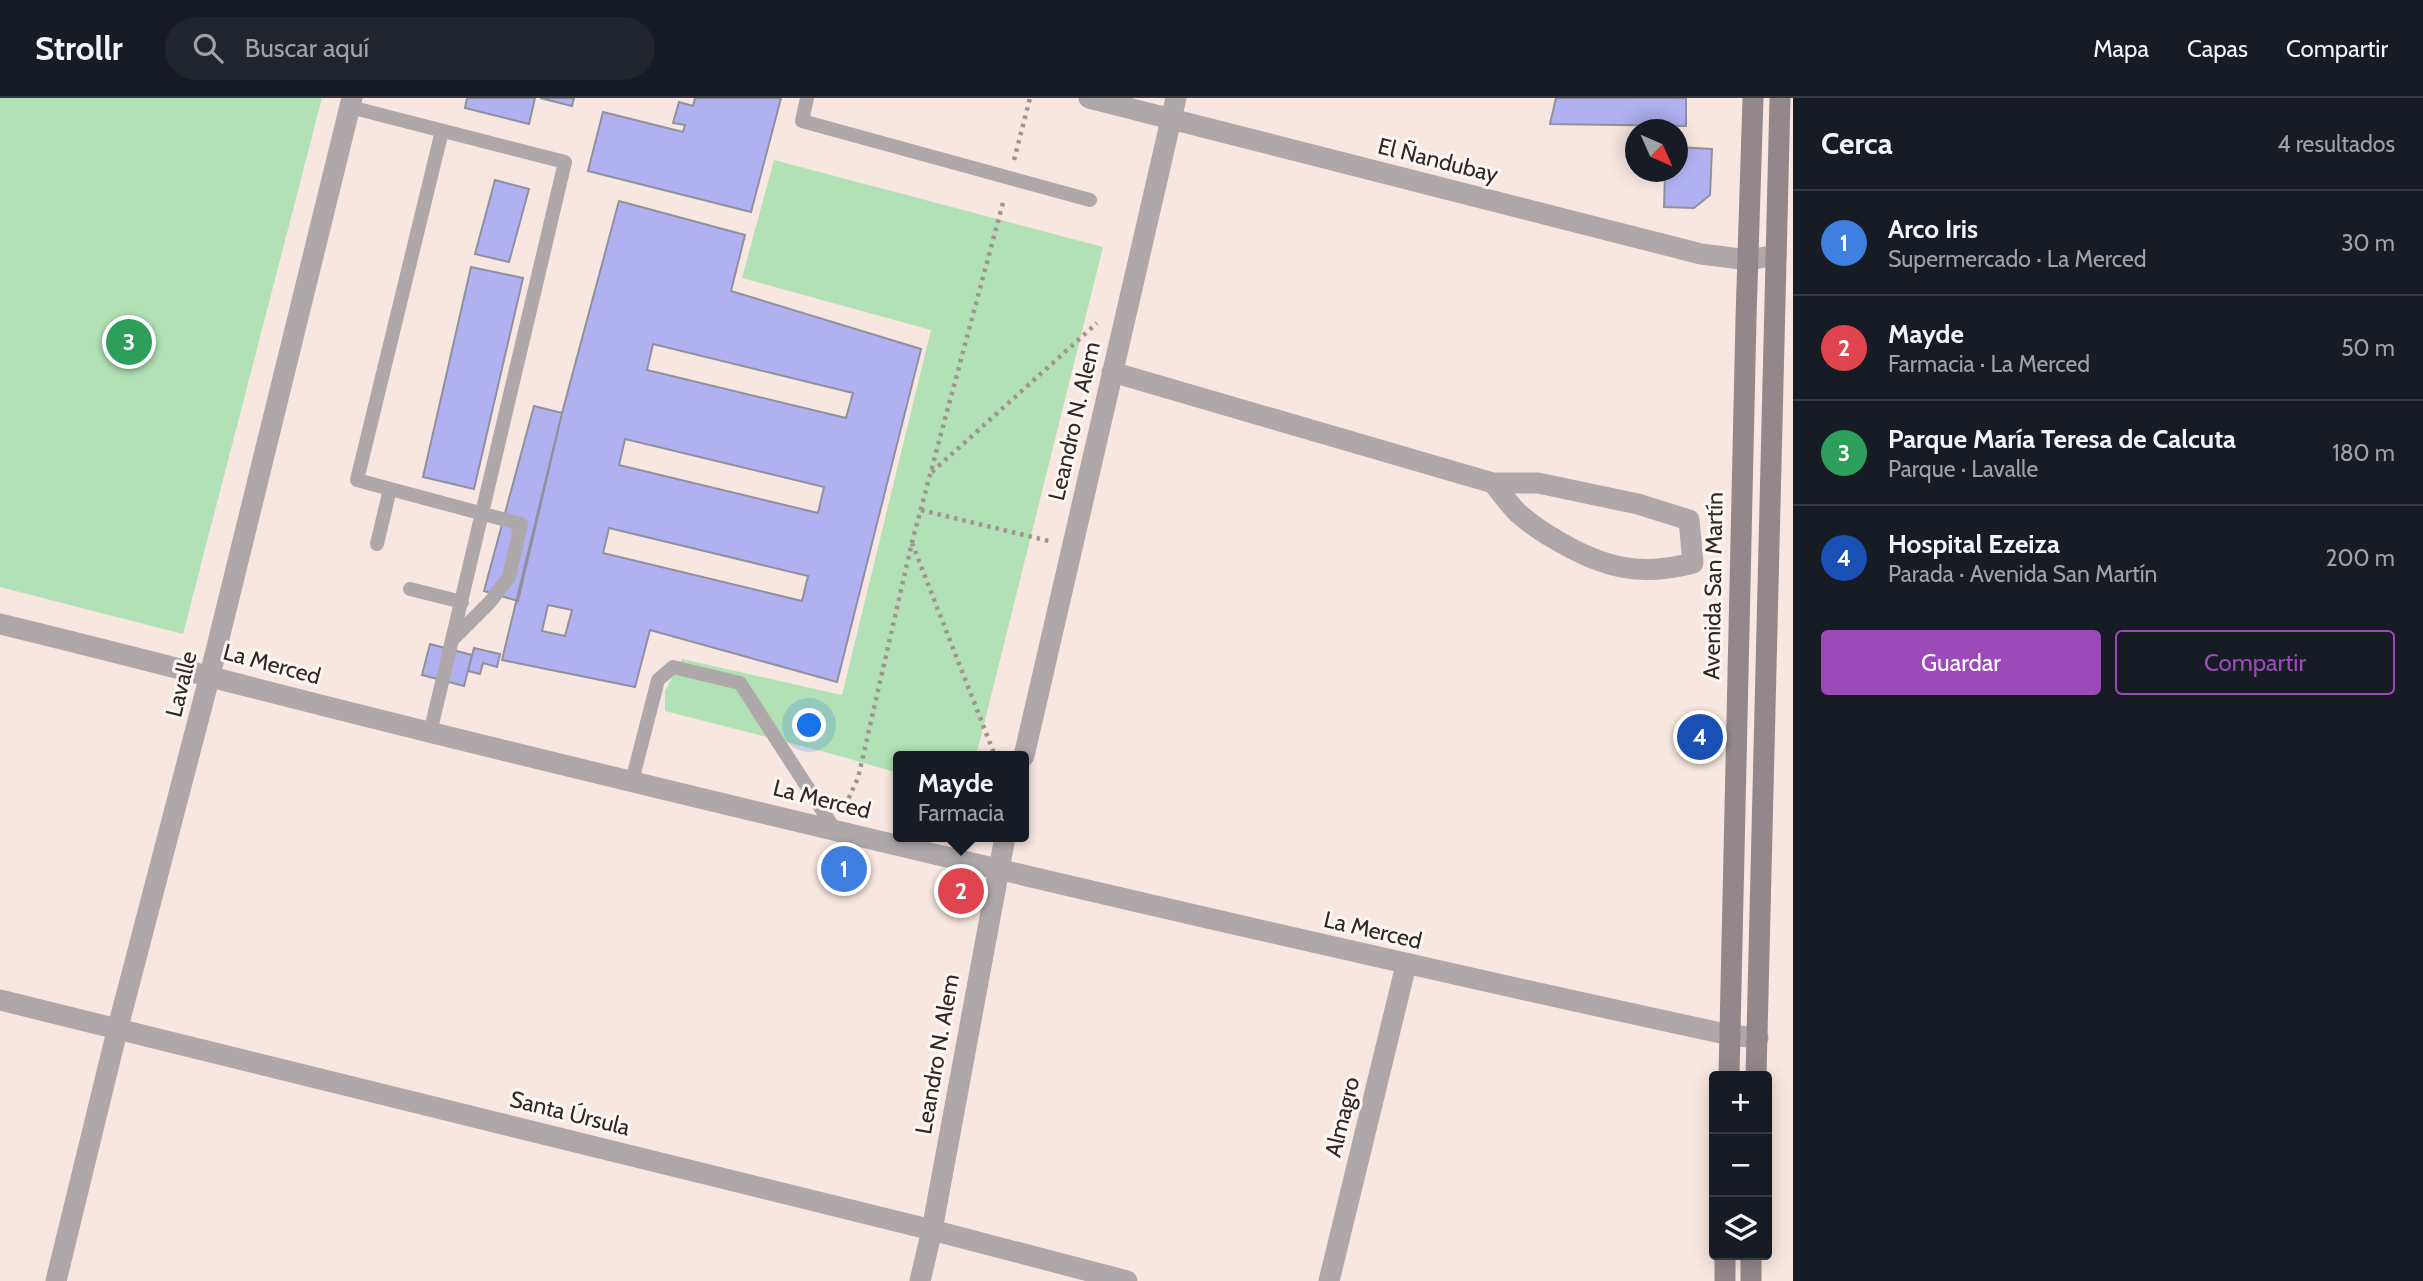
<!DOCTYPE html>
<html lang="es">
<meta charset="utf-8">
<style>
:root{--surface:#171b24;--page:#20242c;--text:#f1f3f6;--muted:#9ea1a6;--line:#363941;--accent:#9d4ab9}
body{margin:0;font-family:Cabin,sans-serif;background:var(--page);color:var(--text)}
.controls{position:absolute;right:21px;bottom:21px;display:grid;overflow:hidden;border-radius:7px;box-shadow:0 4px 18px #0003}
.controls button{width:63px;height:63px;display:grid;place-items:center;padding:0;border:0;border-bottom:2px solid var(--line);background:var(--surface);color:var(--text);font:35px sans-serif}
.compass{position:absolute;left:1625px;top:21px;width:63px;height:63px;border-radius:50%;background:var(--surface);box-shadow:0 4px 18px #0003;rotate:135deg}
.you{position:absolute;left:810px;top:628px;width:24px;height:24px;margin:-18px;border:5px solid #fff;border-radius:50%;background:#1a73e8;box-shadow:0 0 0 10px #1a73e833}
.badge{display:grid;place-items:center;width:46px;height:46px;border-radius:50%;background:var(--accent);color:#fff;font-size:23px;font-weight:700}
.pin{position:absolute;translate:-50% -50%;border:4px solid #fff;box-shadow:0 2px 7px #0006}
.popup{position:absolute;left:893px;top:653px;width:136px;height:91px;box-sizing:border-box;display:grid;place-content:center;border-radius:7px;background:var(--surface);filter:drop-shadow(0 2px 5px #0005);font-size:23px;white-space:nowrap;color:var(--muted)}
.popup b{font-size:26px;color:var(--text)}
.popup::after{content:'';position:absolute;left:50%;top:100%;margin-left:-14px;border:14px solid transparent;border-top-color:var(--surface)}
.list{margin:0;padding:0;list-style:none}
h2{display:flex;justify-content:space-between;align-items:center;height:91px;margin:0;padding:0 28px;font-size:30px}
h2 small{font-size:23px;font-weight:400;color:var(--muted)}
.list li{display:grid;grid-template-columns:46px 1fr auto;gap:21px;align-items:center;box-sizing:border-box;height:105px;padding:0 28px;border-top:2px solid var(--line)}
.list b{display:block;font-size:26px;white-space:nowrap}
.list p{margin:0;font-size:23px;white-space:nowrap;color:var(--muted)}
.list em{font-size:23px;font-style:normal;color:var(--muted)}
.actions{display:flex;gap:14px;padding:21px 28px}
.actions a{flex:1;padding:16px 0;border:2px solid var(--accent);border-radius:7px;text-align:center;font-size:24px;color:var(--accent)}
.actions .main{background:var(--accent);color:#fff}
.icon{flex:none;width:38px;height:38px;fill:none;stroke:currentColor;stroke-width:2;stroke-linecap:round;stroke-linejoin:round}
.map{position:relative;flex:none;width:1793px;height:1183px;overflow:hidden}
header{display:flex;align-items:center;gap:42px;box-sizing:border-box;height:98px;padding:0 35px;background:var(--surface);border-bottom:2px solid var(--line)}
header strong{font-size:33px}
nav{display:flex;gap:38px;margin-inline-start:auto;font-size:24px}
.search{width:490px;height:63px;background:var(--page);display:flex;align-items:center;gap:18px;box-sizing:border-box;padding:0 24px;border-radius:38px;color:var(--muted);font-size:26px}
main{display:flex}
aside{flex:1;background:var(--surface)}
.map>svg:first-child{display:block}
.green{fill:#b1e1b4}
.building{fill:#b1b0f1;stroke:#90909e;stroke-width:2;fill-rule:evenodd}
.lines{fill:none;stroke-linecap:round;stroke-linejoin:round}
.path{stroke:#a0948f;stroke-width:4.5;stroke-dasharray:3.5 5;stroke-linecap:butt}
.lane{stroke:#afa8ab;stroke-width:14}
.street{stroke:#afa8ab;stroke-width:21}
.secondary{stroke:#92888c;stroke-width:21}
.labels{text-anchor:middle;stroke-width:6;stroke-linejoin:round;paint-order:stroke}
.street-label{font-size:23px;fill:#2e2826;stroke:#fdf7f4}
</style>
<header>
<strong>Strollr</strong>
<div class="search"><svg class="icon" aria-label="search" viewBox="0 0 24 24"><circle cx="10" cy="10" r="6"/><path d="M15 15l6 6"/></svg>Buscar aquí</div>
<nav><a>Mapa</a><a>Capas</a><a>Compartir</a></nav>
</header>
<main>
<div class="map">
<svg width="1793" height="1183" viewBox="0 0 1793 1183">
<rect width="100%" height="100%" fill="#f7e7e0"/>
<path class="green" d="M0,0H322L183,536L0,489Z
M774,62L1103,149L976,658H898V675L829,655L665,613V593L682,561L842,597L931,232L742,180Z"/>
<path class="building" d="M467,0H535L529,26L465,10Z
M540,0H574L572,8Z
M695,0H781L751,114L588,73L603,14L683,34L685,27L673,25L679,4L693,8Z
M1556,0H1686V28L1550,26Z
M1678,49L1712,51L1710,97L1694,110L1664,109L1665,74H1678Z
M495,82L529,91L509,164L475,156Z
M619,103L745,137L731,193L921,251L837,584L650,532L635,589L502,562L562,315ZM653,246L853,295L846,320L647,272ZM625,341L824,389L818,415L619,367ZM609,430L808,478L802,503L603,455ZM548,507L572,512L565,538L542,533Z
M471,169L523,180L474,391L423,379Z
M534,308L562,315L518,503L484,493Z
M430,546L472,557L464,588L422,577Z
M474,550L500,556L497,569L483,565L480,576L468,573Z"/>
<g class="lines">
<path class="path" d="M1014,62L1030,0
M932,374L1097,225
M921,412L1049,443
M912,445L995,658
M845,708L858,680L912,444L1004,101"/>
<path class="lane" d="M807,0L802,23L1090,102
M350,9L565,64L430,635
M442,33L357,382L521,426L509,479L490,504L453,541
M377,446L390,391
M410,491L462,504
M632,683L658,582L673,569L740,585L835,732"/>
<path class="street" d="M1089,0L1701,156L1749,162L1776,157
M1112,274L1493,385C1501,395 1509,406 1518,415C1530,426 1544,435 1558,443C1604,470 1641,479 1693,465L1689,422L1638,406L1538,385H1493
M0,526C145,561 289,600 433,635C864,741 1296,843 1730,937L1758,940
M1024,658L1176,0
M0,902L932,1132L1127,1183
M56,1183L118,929L210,577L352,0
M920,1183L932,1132L1005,739
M1329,1183L1406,867"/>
<path class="secondary" d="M1729,978L1746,220L1753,0
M1756,978L1780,0
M1725,1183V1157
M1751,1183V1157"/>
</g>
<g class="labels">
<g class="street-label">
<text transform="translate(1438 62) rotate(14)" y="8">El Ñandubay</text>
<text transform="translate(1074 323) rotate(-77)" y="8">Leandro N. Alem</text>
<text transform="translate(1713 488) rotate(-89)" y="8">Avenida San Martín</text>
<text transform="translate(272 566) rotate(15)" y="8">La Merced</text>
<text transform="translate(181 586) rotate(-76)" y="8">Lavalle</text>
<text transform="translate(822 701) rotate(14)" y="8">La Merced</text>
<text transform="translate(1373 832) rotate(13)" y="8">La Merced</text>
<text transform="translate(937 956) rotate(-80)" y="8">Leandro N. Alem</text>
<text transform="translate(570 1015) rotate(14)" y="8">Santa Úrsula</text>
<text transform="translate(1342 1019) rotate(-76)" y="8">Almagro</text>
</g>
</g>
</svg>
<div class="controls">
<button>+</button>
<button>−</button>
<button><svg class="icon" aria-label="layers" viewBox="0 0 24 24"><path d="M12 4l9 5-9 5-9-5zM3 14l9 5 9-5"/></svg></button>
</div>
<svg class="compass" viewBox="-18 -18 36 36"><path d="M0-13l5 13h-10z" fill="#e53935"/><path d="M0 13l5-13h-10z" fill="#9ea1a6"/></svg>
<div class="you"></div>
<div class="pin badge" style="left:844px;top:771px;background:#3f7fe0">1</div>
<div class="pin badge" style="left:961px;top:793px;background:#e0444e">2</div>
<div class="popup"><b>Mayde</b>Farmacia</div>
<div class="pin badge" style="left:129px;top:244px;background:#2e9e5b">3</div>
<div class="pin badge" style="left:1700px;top:639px;background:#1a4fb4">4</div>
</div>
<aside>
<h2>Cerca<small>4 resultados</small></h2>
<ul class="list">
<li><span class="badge" style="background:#3f7fe0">1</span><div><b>Arco Iris</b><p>Supermercado · La Merced</p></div><em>30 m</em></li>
<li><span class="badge" style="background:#e0444e">2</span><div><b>Mayde</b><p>Farmacia · La Merced</p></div><em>50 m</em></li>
<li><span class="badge" style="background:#2e9e5b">3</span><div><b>Parque María Teresa de Calcuta</b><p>Parque · Lavalle</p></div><em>180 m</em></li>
<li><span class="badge" style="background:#1a4fb4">4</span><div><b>Hospital Ezeiza</b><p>Parada · Avenida San Martín</p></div><em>200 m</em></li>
</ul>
<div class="actions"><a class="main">Guardar</a><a>Compartir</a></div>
</aside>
</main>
